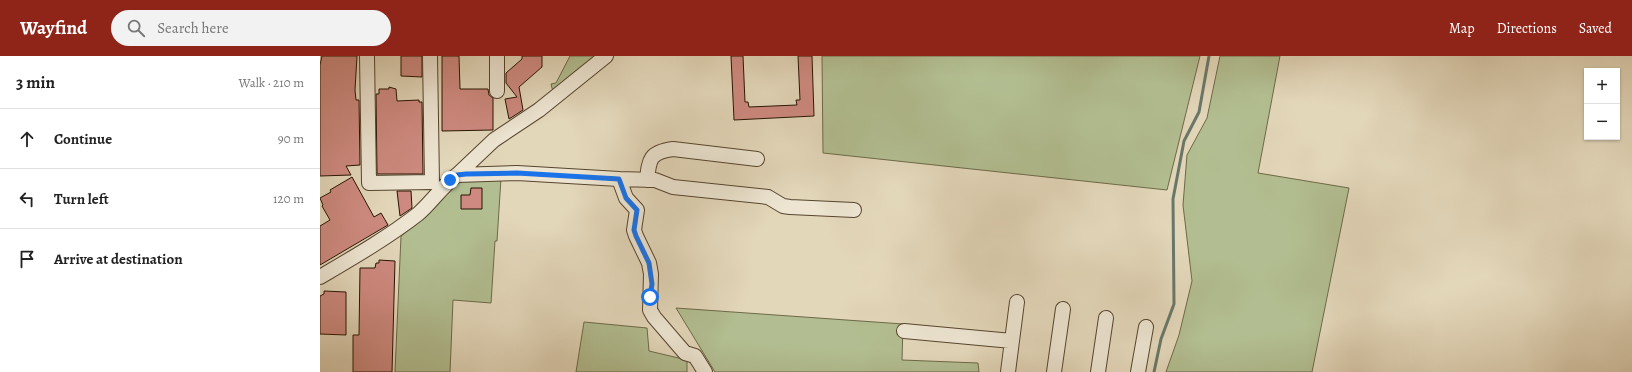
<!DOCTYPE html>
<meta charset="utf-8">
<style>
:root{--surface:#fff;--page:#f2f2f2;--text:#222;--muted:#767676;--line:#e0e0e0;--accent:#8f2418}
body{margin:0;font-family:Alegreya,serif;background:var(--page);color:var(--text)}
.controls{position:absolute;right:12px;top:12px;display:grid;overflow:hidden;border-radius:0px;box-shadow:0 1px 3px #0004}
.controls button{width:36px;height:36px;display:grid;place-items:center;padding:0;border:0;border-bottom:1px solid var(--line);background:var(--surface);color:var(--text);font:20px sans-serif}
.stop{position:absolute;width:12px;height:12px;margin:-9px;border:3px solid #1a73e8;border-radius:50%;background:#fff}
.stop.end{background:#1a73e8;border-color:#fff;box-shadow:0 1px 4px #0008}
.list{margin:0;padding:0;list-style:none}
h2{display:flex;justify-content:space-between;align-items:center;height:52px;margin:0;padding:0 16px;font-size:17px}
h2 small{font-size:13px;font-weight:400;color:var(--muted)}
.list li{display:grid;grid-template-columns:26px 1fr auto;gap:12px;align-items:center;box-sizing:border-box;height:60px;padding:0 16px;border-top:1px solid var(--line)}
.list b{display:block;font-size:15px;white-space:nowrap}
.list em{font-size:13px;font-style:normal;color:var(--muted)}
.icon{flex:none;width:22px;height:22px;fill:none;stroke:currentColor;stroke-width:2;stroke-linecap:round;stroke-linejoin:round}
.map{position:relative;flex:none;width:1312px;height:316px;overflow:hidden}
header{display:flex;align-items:center;gap:24px;box-sizing:border-box;height:56px;padding:0 20px;background:var(--accent);color:#fff}
header strong{font-size:19px}
nav{display:flex;gap:22px;margin-inline-start:auto;font-size:14px}
.search{width:280px;height:36px;background:var(--page);display:flex;align-items:center;gap:10px;box-sizing:border-box;padding:0 14px;border-radius:22px;color:var(--muted);font-size:15px}
main{display:flex}
aside{flex:1;background:var(--surface)}
.map>svg:first-child{display:block}
.green{fill:#b2be91;stroke:#6d6948}
.lines{fill:none;stroke-linecap:round;stroke-linejoin:round}
.stream{stroke:#697869;stroke-width:3}
.building{fill:#ce8a80;stroke:#281400}
.minor-casing{stroke:#57452e;stroke-width:16}
.minor{stroke:#ede5d2;stroke-width:14}
.route{stroke:#1a73e8;stroke-width:5}
</style>
<header>
<strong>Wayfind</strong>
<div class="search"><svg class="icon" aria-label="search" viewBox="0 0 24 24"><circle cx="10" cy="10" r="6"/><path d="M15 15l6 6"/></svg>Search here</div>
<nav><a>Map</a><a>Directions</a><a>Saved</a></nav>
</header>
<main>
<aside>
<h2>3 min<small>Walk · 210 m</small></h2>
<ul class="list">
<li><svg class="icon" aria-label="ahead" viewBox="0 0 24 24"><path d="M12 20V5M6 11l6-6 6 6"/></svg><div><b>Continue</b></div><em>90 m</em></li>
<li><svg class="icon" aria-label="left" viewBox="0 0 24 24"><path d="M17 20v-9H6M10 6l-5 5 5 5"/></svg><div><b>Turn left</b></div><em>120 m</em></li>
<li><svg class="icon" aria-label="arrive" viewBox="0 0 24 24"><path d="M6 21V4h12l-3 4 3 4H6"/></svg><div><b>Arrive at destination</b></div></li>
</ul>
</aside>
<div class="map">
<svg width="1312" height="316" viewBox="0 0 1312 316">
<rect width="100%" height="100%" fill="#e3d7ba"/>
<filter id="stains"><feTurbulence type="fractalNoise" baseFrequency=".005" numOctaves="4"/><feColorMatrix values="0 0 0 0 .2 0 0 0 0 .09 0 0 0 0 .02 0 0 0 .5 -.17"/></filter>
<radialGradient id="worn" r=".72"><stop offset=".6" stop-color="#630" stop-opacity="0"/><stop offset="1" stop-color="#630" stop-opacity=".3"/></radialGradient>
<path class="green" d="M250,0H280L233,36L231,28L236,27Z
M502,0H880L847,134L503,97Z
M900,0H960L938,117L1029,132L992,316H846L859,279L872,225L863,149L867,99L887,62Z
M181,122L177,185H175L171,247L133,244L130,316H75L81,180L100,165L138,124Z
M356,252L583,268L582,304L658,307L659,316H395Z
M264,266L327,272L329,295L367,304V316H256Z"/>
<g class="lines">
<path class="stream" d="M834,316L841,283L854,248L853,143L864,85L879,56L889,0"/>
</g>
<path class="building" d="M2,0H37L35,34L36,44H39L40,109L26,110L31,119L0,120V9Z
M81,0H102V21L81,20Z
M122,0H139L140,33H168L169,39L173,42V74L122,75Z
M202,0H222V11L199,31L203,54L189,63L185,43L197,41L186,27V17L202,3Z
M411,0H423L425,46H428L429,51L477,49L476,44H480L478,0H492L494,60L414,64Z
M69,31L76,33L77,45L99,44V46H102L103,118H57L56,38H59V33H69Z
M32,121L54,161L61,157L68,169L0,209V170L10,164L2,150L3,149L0,142L11,136L10,134Z
M151,132H162V153H141V139H150Z
M77,135H91L92,152L80,160Z
M59,204L75,205L72,316H33V279H39L40,212H55L56,207H59Z
M4,235L26,236V279L0,278V240L4,238Z"/>
<g class="lines">
<g class="minor-casing">
<path id="minor" d="M47,0L49,127L112,126L110,0
M177,35V0
M137,119L174,84L219,54L286,0
M299,123L335,124L353,131L448,141L463,150L470,151L534,154
M327,124C329,103 330,96 353,93L437,103
M0,221C34,201 67,182 98,158C112,146 122,130 137,119L197,117L299,123L306,142L317,154L314,174L316,180L329,207L331,218L330,254L334,261L365,297L375,300L385,316
M584,275L692,285
M688,316L697,246
M734,316L743,253
M778,316L786,262
M818,316L826,271"/>
</g>
<use href="#minor" class="minor"/>
</g>
<g class="lines">
<path class="route" d="M130,124L137,119L146,118L197,117L299,123L306,142L317,154L314,174L316,180L329,207L332,228L330,241"/>
</g>
<rect width="100%" height="100%" filter="url(#stains)"/>
<rect width="100%" height="100%" fill="url(#worn)"/>
</svg>
<div class="controls">
<button>+</button>
<button>−</button>
</div>
<div class="stop" style="left:330px;top:241px"></div>
<div class="stop end" style="left:130px;top:124px"></div>
</div>
</main>
